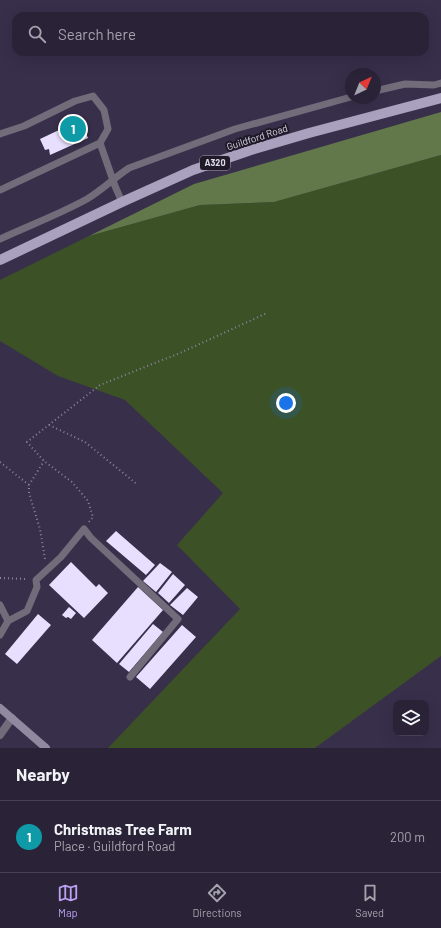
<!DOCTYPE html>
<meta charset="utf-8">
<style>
:root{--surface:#2a2338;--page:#322b40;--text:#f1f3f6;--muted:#a5a4ae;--line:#464053;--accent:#bca0f2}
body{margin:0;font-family:Barlow,sans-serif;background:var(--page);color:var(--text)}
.controls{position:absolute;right:12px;bottom:12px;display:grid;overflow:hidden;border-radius:8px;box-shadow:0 4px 16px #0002}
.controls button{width:36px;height:36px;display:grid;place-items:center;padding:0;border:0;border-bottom:1px solid var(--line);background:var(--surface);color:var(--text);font:20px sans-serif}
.compass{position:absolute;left:345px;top:68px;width:36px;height:36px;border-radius:50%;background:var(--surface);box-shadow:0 4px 16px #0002;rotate:43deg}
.you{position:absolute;left:286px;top:403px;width:14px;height:14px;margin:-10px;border:3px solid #fff;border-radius:50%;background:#1a73e8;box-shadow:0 0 0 6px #1a73e833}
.badge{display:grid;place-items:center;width:26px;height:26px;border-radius:50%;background:var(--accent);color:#fff;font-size:13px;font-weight:700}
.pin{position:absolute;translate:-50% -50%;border:2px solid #fff;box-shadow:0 1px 4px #0006}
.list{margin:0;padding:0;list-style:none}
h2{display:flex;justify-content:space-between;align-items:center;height:52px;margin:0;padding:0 16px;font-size:17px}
h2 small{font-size:13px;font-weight:400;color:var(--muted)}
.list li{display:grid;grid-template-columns:26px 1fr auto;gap:12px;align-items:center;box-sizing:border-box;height:72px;padding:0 16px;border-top:1px solid var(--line)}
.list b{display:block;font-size:15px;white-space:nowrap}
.list p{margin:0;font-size:13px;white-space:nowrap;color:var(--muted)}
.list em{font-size:13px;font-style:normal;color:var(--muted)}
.icon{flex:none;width:22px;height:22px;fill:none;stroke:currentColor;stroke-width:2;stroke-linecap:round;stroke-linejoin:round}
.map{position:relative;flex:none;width:441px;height:748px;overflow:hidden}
.search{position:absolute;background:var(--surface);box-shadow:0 4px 16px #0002;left:12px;right:12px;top:12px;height:44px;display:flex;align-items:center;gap:10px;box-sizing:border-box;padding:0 14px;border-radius:12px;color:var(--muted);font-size:15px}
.sheet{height:124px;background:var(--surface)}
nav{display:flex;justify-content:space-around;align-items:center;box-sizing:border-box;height:56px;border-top:1px solid var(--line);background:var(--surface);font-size:11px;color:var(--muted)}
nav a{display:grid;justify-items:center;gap:2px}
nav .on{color:var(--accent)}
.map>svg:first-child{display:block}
.green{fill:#3c5125}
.forest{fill:#62784a}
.building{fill:#e8dfff}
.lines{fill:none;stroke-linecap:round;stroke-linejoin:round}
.path{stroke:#8c859c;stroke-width:2;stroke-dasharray:1 3;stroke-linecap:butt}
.service{stroke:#706c7a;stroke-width:7}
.minor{stroke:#706c7a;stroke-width:8}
.secondary{stroke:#908aa0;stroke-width:8}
.primary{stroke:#a9a1be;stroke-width:10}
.labels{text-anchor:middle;stroke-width:4;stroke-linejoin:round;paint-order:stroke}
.shield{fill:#1e1a27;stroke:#a29eae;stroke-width:1}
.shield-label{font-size:9px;font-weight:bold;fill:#dbd6e8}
.street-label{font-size:10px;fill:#dbd6e8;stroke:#1e1a27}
</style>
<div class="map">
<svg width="441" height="748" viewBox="0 0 441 748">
<rect width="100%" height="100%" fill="#382f4b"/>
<path class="green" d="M441,155V656L315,748H108L240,609L177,545L223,493L125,400L58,376L0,341V280L89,236L200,205L274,202Z"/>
<path class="forest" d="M441,112V155L274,202L200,205L89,236L194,184Z"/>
<path class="building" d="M80,120L88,138L50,155L49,149L45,150L40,139Z
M116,531L155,565L146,575L106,541Z
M71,562L96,587L99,584L108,593L84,618L49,585Z
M160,563L172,572L156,592L143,581Z
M173,574L185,585L169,603L158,593Z
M138,587L163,610L117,663L92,640Z
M187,588L198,597L183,615L170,605Z
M69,607L76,613L71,619L68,617L66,618L62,615Z
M38,614L51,625L17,664L5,654Z
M153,624L163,632L129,672L119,664Z
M182,625L196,637L150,689L136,677Z"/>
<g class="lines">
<path class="path" d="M49,425L85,442L138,485
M0,462L29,485V493L40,529L45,559
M29,485L44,461
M89,522L93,517L88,501L72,482L44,461L27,442L100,385L180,353L267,313
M0,578L27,579"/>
<path class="service" d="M375,91L405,84L434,85L441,83
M0,134L24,126L75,101L93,96L104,110L108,129L100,143L0,190
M100,143L115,186L122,202
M0,239C28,226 60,214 87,199C102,190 114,178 129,168L235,129L351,97
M0,605L8,621L0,635
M8,621L27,611L37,587L36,580L61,557L84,529L91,538L178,619L130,677"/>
<path class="minor" d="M0,735L12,718"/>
<path class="secondary" d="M0,708L46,748"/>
<path class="primary" d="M0,260L122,202L193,170L251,150L309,133L441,98"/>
</g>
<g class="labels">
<rect class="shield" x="200" y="156" width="30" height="14" rx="3"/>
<g class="shield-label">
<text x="215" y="166">A320</text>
</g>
<g class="street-label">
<text transform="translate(257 137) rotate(-18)" y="4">Guildford Road</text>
</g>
</g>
</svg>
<div class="controls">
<button><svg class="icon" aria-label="layers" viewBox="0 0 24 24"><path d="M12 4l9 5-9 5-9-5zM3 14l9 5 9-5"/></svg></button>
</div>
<svg class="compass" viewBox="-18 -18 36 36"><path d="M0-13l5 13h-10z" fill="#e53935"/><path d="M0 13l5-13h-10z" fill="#a5a4ae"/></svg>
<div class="you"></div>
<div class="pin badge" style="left:73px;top:129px;background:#0f9aa8">1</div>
<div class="search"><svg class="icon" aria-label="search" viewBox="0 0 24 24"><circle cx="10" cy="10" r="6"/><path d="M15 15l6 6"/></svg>Search here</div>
</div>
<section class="sheet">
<h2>Nearby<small></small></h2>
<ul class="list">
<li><span class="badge" style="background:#0f9aa8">1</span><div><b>Christmas Tree Farm</b><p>Place · Guildford Road</p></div><em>200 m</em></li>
</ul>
</section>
<nav>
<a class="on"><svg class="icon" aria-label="map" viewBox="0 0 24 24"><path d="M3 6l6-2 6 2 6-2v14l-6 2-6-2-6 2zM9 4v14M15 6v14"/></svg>Map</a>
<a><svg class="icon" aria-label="directions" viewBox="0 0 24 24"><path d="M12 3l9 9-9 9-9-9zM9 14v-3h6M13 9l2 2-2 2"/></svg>Directions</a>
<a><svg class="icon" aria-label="saved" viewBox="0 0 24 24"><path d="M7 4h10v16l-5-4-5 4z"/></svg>Saved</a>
</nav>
